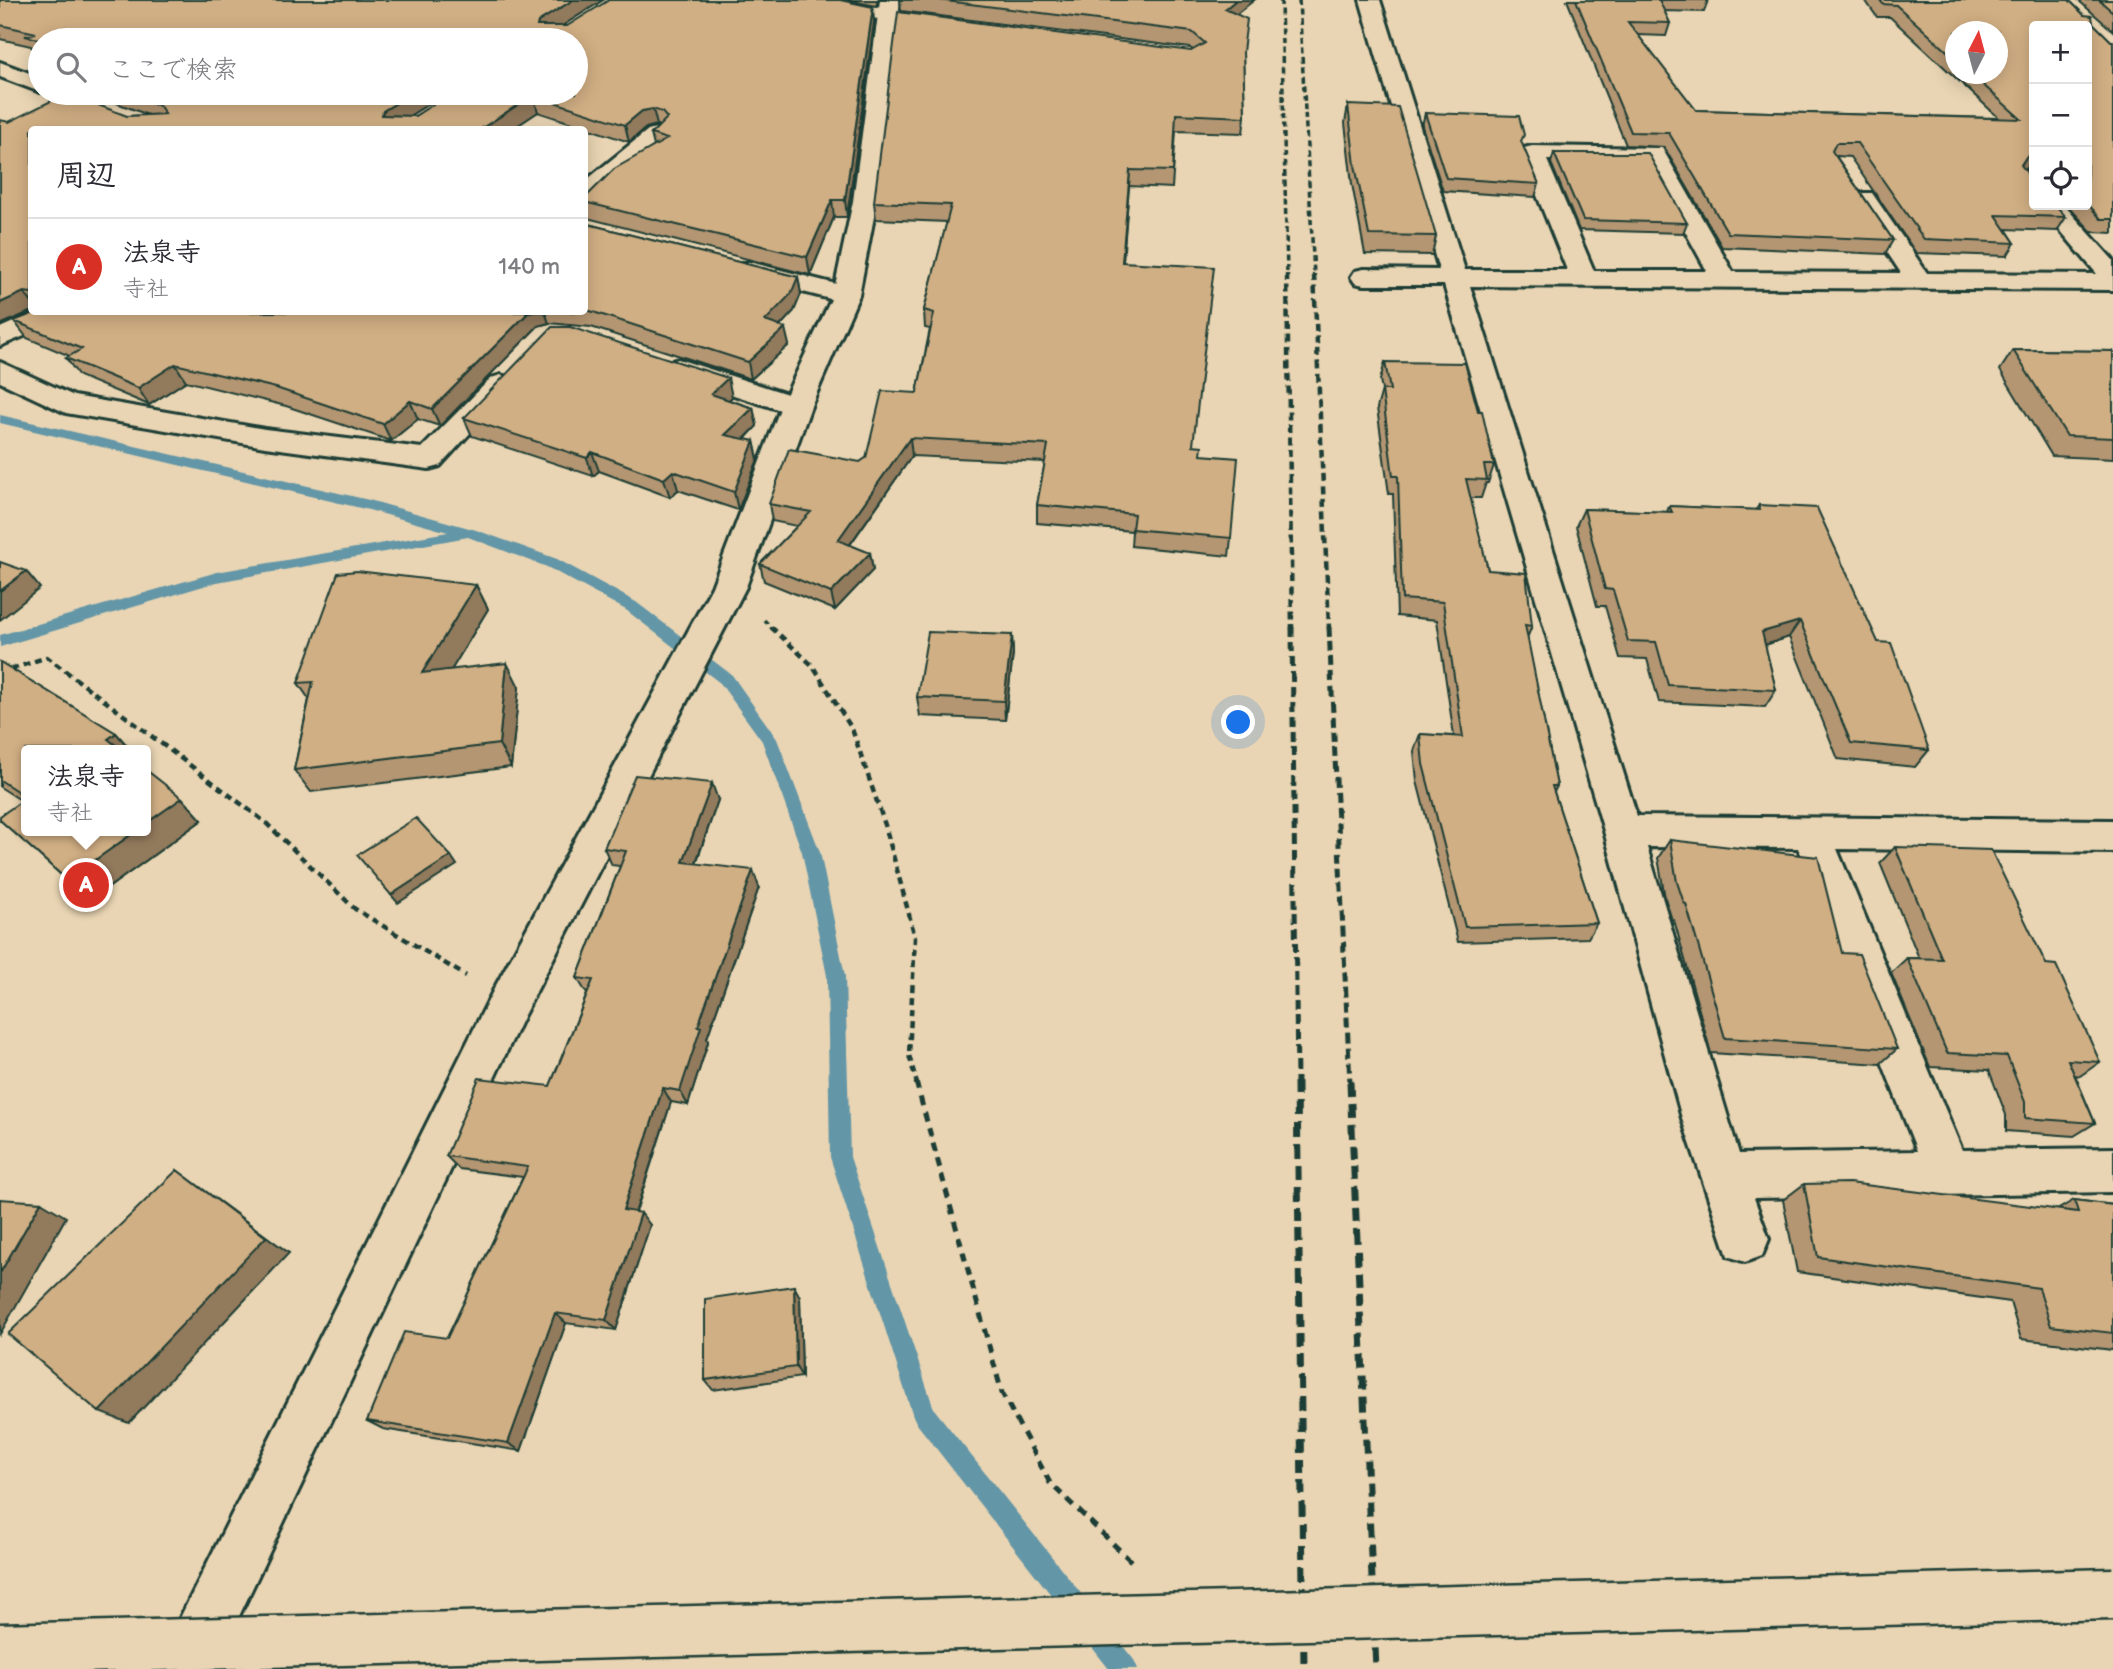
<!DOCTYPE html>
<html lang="ja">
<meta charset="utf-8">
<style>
:root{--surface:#fff;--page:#f7f7f7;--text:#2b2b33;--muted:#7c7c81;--line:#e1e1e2;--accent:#d93025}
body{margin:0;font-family:"Balsamiq Sans","Klee One",sans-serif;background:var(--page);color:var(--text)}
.controls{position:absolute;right:21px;top:21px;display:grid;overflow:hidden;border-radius:7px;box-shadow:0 4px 18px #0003}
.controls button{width:63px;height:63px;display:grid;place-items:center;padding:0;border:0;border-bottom:2px solid var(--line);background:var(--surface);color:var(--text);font:35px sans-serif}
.compass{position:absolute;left:1945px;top:21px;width:63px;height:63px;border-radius:50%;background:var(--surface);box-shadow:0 4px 18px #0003;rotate:6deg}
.you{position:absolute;left:1239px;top:723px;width:24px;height:24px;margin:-18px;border:5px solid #fff;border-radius:50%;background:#1a73e8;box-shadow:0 0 0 10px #1a73e833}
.badge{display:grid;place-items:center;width:46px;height:46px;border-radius:50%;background:var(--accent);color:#fff;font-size:23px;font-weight:700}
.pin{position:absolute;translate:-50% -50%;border:4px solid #fff;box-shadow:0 2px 7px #0006}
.popup{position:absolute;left:21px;top:745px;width:130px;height:91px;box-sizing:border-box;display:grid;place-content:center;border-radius:7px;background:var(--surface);filter:drop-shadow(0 2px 5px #0005);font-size:23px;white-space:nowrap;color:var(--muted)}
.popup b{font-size:26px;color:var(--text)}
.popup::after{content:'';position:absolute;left:50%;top:100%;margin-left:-14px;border:14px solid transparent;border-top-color:var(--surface)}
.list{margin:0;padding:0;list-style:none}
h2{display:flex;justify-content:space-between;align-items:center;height:91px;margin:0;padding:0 28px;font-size:30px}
h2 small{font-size:23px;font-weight:400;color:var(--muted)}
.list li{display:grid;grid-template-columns:46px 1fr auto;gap:21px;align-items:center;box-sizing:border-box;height:98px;padding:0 28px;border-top:2px solid var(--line)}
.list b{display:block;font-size:26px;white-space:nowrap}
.list p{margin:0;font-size:23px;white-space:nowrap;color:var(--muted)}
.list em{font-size:23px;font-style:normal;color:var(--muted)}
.icon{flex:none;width:38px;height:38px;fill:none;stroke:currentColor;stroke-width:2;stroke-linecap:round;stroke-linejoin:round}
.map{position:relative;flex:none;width:2113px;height:1669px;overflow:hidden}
.search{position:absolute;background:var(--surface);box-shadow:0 4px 18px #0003;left:28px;top:28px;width:560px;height:77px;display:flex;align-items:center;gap:18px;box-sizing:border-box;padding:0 24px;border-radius:38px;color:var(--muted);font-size:26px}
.panel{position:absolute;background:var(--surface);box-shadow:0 4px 18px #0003;left:28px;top:126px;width:560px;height:189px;border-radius:7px}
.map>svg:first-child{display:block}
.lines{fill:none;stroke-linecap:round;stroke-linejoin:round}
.stream{fill:#6496a7;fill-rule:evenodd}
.street-casing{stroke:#1f3d34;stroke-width:6}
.secondary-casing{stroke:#1f3d34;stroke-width:6}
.path-far2{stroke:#1f3d34;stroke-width:3.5;stroke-dasharray:5 4.5;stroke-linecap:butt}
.path-far1{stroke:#1f3d34;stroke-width:4.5;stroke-dasharray:7 5;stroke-linecap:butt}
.path{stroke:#1f3d34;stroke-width:5;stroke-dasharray:9 7;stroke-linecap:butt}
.street{fill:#e9d5b3;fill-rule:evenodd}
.secondary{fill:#e9d5b3;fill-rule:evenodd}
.rail-far3{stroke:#1f3d34;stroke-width:3.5;stroke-dasharray:6 3.5;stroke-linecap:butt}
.rail-far2{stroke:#1f3d34;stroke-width:4.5;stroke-dasharray:8 4.5;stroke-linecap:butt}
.rail-far1{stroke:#1f3d34;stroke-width:5;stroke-dasharray:10 5;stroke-linecap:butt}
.rail{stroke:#1f3d34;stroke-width:7;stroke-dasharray:14 7;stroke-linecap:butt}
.secondary-bridge-casing{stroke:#1f3d34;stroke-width:55;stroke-linecap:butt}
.secondary-bridge{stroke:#e9d5b3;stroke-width:50}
.wall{fill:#b49672;stroke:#1f3d34;stroke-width:2;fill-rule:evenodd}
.shaded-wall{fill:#927a5c;stroke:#1f3d34;stroke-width:2}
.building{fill:#d1af84;stroke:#1f3d34;stroke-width:2}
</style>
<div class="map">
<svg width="2113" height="1669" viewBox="0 0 2113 1669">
<rect width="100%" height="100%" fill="#e9d5b3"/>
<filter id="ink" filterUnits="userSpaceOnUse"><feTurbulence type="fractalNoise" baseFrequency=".0143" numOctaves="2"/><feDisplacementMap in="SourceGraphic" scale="14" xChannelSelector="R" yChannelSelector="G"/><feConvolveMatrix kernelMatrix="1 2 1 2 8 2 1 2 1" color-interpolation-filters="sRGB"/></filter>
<g filter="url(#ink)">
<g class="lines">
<path class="stream" d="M0,415L369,500L476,530L557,559L636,602L732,675L777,739L820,852L845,976L850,1157L934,1409L1134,1660L1138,1669H1109L917,1424L913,1416L830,1157L827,976L802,852L762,741L720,683L626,610L547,567L468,537L217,582L0,647V635L217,572L448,532L369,510L0,423Z"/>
<g class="street-casing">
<path id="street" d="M799,0H842L931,17L942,23L931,29L809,6Z
M1360,0H1380L1465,270H1567L1520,153L1524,148L1532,146L1662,148L1733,272L1901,273L1851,198L1854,193H1872L1927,273L2097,274L2039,205H2064L2113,260V290L1470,286L1637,816L2113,820V852L1837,849L1962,1150L2113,1148V1192L1754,1198L1769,1239L1762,1256L1745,1262L1728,1256L1683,1122L1604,831L1444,285H1364L1355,283L1351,277L1355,271L1364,269L1439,270ZM1547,160H1646L1707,271H1594ZM1647,847L1798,848L1917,1151L1739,1154Z
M656,128L664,130L668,135L664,140L593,200L584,202V182L648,130Z
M749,262L856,289L859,295L856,301L846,303L740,276L736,270L740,264Z
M678,359L806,400L811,406L806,412L796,415L668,374L664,368L668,362Z
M0,362L74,396L265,429L422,448L491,378L501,375L511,378L515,384L440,466L429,469L265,447L66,413L0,382Z"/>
</g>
<g class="secondary-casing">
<path id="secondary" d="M880,0H900L877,201L859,295L811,406L746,587L524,1015L214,1669H161L159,1664L167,1644L494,989L712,587L781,406L833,295L853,201Z
M0,62L40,77V92L0,77Z
M36,312H72L68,318L0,346V328Z"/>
</g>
<path class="path-far2" d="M764,620L773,629"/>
<path class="path-far1" d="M771,627L812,665L852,729L885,825L915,937L909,1055L917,1084
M0,673L47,657L265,822L355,909L466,976"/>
<path class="path" d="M916,1082L1002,1393L1050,1483L1133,1563"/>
<use href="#street" class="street"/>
<use href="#secondary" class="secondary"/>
<path class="rail-far3" d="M1281,0L1287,275
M1299,0L1314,275"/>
<path class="rail-far2" d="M1287,274L1292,629
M1314,274L1329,629"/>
<path class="rail-far1" d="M1292,627L1297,1084
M1329,627L1350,1084"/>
<path class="rail" d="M1297,1082L1304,1669
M1350,1082L1376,1669"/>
<g class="secondary-bridge-casing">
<path id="secondary-bridge" d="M0,1649L2113,1594"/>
</g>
<use href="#secondary-bridge" class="secondary-bridge"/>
</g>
<path class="wall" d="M0,0H603L561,26L874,23L847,217H834L810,275L587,218L584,209V199L654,146L651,134L659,126L657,125L646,128L629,142L538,112L32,130V311L0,325L9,122L148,115L101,97L99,93H446L409,115L415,116L576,40H40V54L34,52L31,46L0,39Z
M848,0H878L876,6Z
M900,0H1254L1236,14L1243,54L1245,117L1243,133L1176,131L1172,188L1129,186L1123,262L1193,445L1201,455L1231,538L1229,556L1131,546L1132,531L1037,523V505L1045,462L912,456L850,545L870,553L873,570L835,610L764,581L760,564L797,526L772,521L769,504L860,462L866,458L917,393L930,329L925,328L924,310L947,222L876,219L874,202L1193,50L1190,48L901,11Z
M1567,0H1708L1704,12L1664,11L1670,23L1666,36L1638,35L1696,110L1999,118L1890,17H1877L1865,0H2069L2111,41H2113V233L2092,232L2067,205H2087V26H2034V171L2028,168L2025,169L2031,178L2066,217L2057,231L2006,229L2015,243L2007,256L1916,253L1850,157L1836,156L1893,240L1885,254L1722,247L1664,147L1626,145ZM1956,32L1998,74H1956Z
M2078,0H2113V31Z
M1348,105L1436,236L1432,255L1365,254L1352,184L1345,123Z
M1425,113L1539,184L1535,197L1443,191L1422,126Z
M1554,153L1687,223L1683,233L1579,230L1551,163Z
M584,223L798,277L801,294L794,311L780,326L789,345L751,379L591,327L549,323L538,326L440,426L418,419L391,441L286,406L186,381L149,405L79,376L66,358L70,356L27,338L14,321L37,312H584Z
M2013,350L2113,351V459L2052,456L2000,370Z
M1385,362L1478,411L1494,465L1488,483H1486L1481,498H1470L1488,570L1532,626L1527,638L1557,786L1554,792L1597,923L1588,938L1458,942L1417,781L1414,751L1420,734L1454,736L1437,620L1397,616L1393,494H1389L1377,408L1382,390L1380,380Z
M732,397L729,400L753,408L757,426L745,439L754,441L758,459L738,510L678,490L670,497L599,471L593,476L472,436L464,418Z
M1759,505L1878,642L1929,750L1915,767L1838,759L1789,637L1765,645L1776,690L1765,707L1659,702L1647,659L1620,658L1605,606H1597L1576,526L1584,509L1667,512L1669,506L1756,510Z
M476,585L488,609L451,670L519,687L511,767L311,792L294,770L309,699L298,683Z
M1012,635L1013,654L1005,720L920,716L917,697Z
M0,662L116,733L131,750H26L182,798L202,820L90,901L0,820L22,801L0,787Z
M718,800L696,864L759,887L707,1038L708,1042L688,1105L671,1102L636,1212L650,1225L616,1330L566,1323L521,1451L383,1429L367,1421L447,1338L523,1177L459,1169L446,1156L550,1086L587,994L577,978L620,866L612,865L604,848Z
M1670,840L1842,953L1897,1049L1880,1064L1711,1053L1674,920H1672L1665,898L1658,858Z
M1895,847L2046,964L2100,1062L2080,1076L2075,1075L2095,1123L2074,1136L2006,1131V1115L1989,1070L1930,1067L1891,973L1907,958H1919L1880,863Z
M1804,1184L2057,1210L2074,1200L2113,1205V1350L2021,1339L2010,1302L1797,1272L1783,1200Z
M800,1297L802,1377L713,1390L705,1380Z"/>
<path class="shaded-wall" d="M573,0H603L543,38L537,26L538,22Z
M1236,0H1254L1223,25L1225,9Z
M873,7L874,23L847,217L845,200Z
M413,93H446L390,128L382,115L383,111Z
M533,95L538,112L511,130H479Z
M653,109L657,125L646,128L629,142L625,125L642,111Z
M2034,155V159L2028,168L2018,170L2026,157Z
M1130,170L1129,186L1121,279L1122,262Z
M832,200L834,217L810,275L807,257Z
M798,277L801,294L794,311L768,339L765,321Z
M24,292L32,303V311L0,325V303Z
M529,312H545L549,323L538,326L440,426L432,409Z
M785,328L789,345L751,379L748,362Z
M175,364L186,381L149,405L138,388Z
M728,378L732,397L716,412L711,394Z
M410,401L418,419L391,441L383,424Z
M753,408L757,426L729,454L725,435Z
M910,438L912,456L841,557L838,540Z
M754,441L758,459L738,510L734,492Z
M592,452L599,471L593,476L587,458Z
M673,471L678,490L670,497L664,479Z
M870,553L873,570L835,610L831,593Z
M26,571L40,588L0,620V591Z
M476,585L488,609L435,697L422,673Z
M1800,621L1789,637L1752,649L1762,632Z
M1012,635L1013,654L1005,720L1004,701Z
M507,663L519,687L511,767L499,744Z
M116,733L131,750H119L108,739Z
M712,783L718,800L690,879L683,862Z
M182,798L202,820L90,901L67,880L136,831H145V824Z
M451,856L457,865L398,903L391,895Z
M753,870L759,887L707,1038L708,1042L688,1105L680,1091L698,1026Z
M663,1088L671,1102L632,1222L623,1210Z
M177,1170L289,1253L129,1423L99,1412Z
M41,1202L66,1217L0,1334V1273Z
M641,1213L650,1225L616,1330L606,1320Z
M794,1286L800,1297L802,1377L796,1367Z
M555,1313L566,1323L521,1451L508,1443Z"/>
<path class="building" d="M0,0H573L538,22L537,26H567L609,0H840L873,7L845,200H832L807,257L584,202V199L614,169L667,139L651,134L667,118L662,112L653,109L642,111L625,125L533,95L479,130H32V293L24,292L0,303V120L9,122L67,93L127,116L165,114L160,106L124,93H413L383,111L382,115L415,116L450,93H576V40H43L25,36L36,33L0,25Z
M938,0H1236L1225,9L1247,19L1243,52L1245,117L1176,114L1173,171L1130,170L1122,262L1214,267L1193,445L1202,446L1201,455L1238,458L1231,538L1132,529L1134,514L1037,505L1048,445L910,438L838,540L870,553L831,593L760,564L811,512L769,504L789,449L860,462L866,458L882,391L917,393L934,313L924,310L951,205L874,202L898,12L1191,51L1205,43L1192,32Z
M1576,0H1659L1670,23L1628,22L1696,110L2021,119L1971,74H1998V32H1956V59L1896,5L1883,4L1880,0H2069L2084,15L2092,16L2093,23L2111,41H2113V219H2101L2087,203V26H2034V155L2026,157L2021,165L2031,178L2034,179V205H2055L2066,217L1996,215L2015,243L1924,239L1857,143H1836L1832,151L1893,240L1728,233L1669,133L1631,132Z
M2099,0H2113V12Z
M1348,105L1398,107L1436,236L1369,235L1355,165Z
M1425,113L1519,116L1524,135L1521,141L1539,184L1446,178Z
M1554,153H1648L1687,223L1583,220Z
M584,223L798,277L791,294L765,321L785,328L748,362L584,309Z
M37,312H529L432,409L410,401L383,424L276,388L175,364L138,388L66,358L82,349L14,321Z
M552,327H570L728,378L711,394L753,408L725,435L754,441L734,492L673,471L664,479L592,452L587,458L464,418Z
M2013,350L2113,351V438L2067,436Z
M1385,362L1465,363L1478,411H1482L1494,465H1484L1487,480L1466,479L1488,570L1526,573L1532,626L1525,625L1557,786H1552L1597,923L1465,927L1423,764L1420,734L1463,737L1443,602L1402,599L1398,476H1393L1382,390H1390Z
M1759,505L1817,508L1878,642L1891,643L1929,750L1851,743L1800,621L1762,632L1776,690L1668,685L1656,642L1628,641L1613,590L1605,589L1584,509L1672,512L1669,506L1760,510Z
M0,562L26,571L0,591Z
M357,571L476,585L422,673L507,663L499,744L294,770L313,682L298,683L338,573Z
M928,632L1012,635L1004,701L917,697Z
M0,662L116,733L108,739L122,750H26V797L0,780Z
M145,769L182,798L145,824Z
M635,775L712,783L683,862L753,870L698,1026L701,1027L680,1091L663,1088L623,1210L641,1213L606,1320L555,1313L508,1443L367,1421L404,1332L447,1338L528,1167L446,1156L479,1078L550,1086L593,980L577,978L626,851L604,848Z
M26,798V831H136L67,880L0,820V816Z
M416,818L451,856L391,895L357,855Z
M1670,840L1818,857L1842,953L1859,954L1897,1049L1725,1038L1686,904L1684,903L1677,882Z
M1895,847L1991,850L2046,964L2056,965L2100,1062L2068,1060L2095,1123L2025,1118V1102L2007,1056L1947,1053L1907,958L1942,959Z
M177,1170L266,1237L99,1412L8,1334Z
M1849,1183L2078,1212L2074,1200L2113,1205V1333L2051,1326L2039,1288L1818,1257L1804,1184Z
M0,1199L41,1202L0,1273Z
M794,1286L796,1367L705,1380V1299Z"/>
</g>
</svg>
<div class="controls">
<button>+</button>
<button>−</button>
<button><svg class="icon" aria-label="locate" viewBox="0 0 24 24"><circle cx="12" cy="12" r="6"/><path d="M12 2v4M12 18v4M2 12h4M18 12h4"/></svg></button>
</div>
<svg class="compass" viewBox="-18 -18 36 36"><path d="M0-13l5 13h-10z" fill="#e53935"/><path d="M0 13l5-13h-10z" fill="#7c7c81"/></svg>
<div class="you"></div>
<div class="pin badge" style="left:86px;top:885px">A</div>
<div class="popup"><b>法泉寺</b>寺社</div>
<div class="search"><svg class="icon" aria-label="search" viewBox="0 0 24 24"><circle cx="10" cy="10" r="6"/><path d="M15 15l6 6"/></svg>ここで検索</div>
<section class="panel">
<h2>周辺<small></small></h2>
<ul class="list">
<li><span class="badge">A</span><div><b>法泉寺</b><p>寺社</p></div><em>140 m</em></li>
</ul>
</section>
</div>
